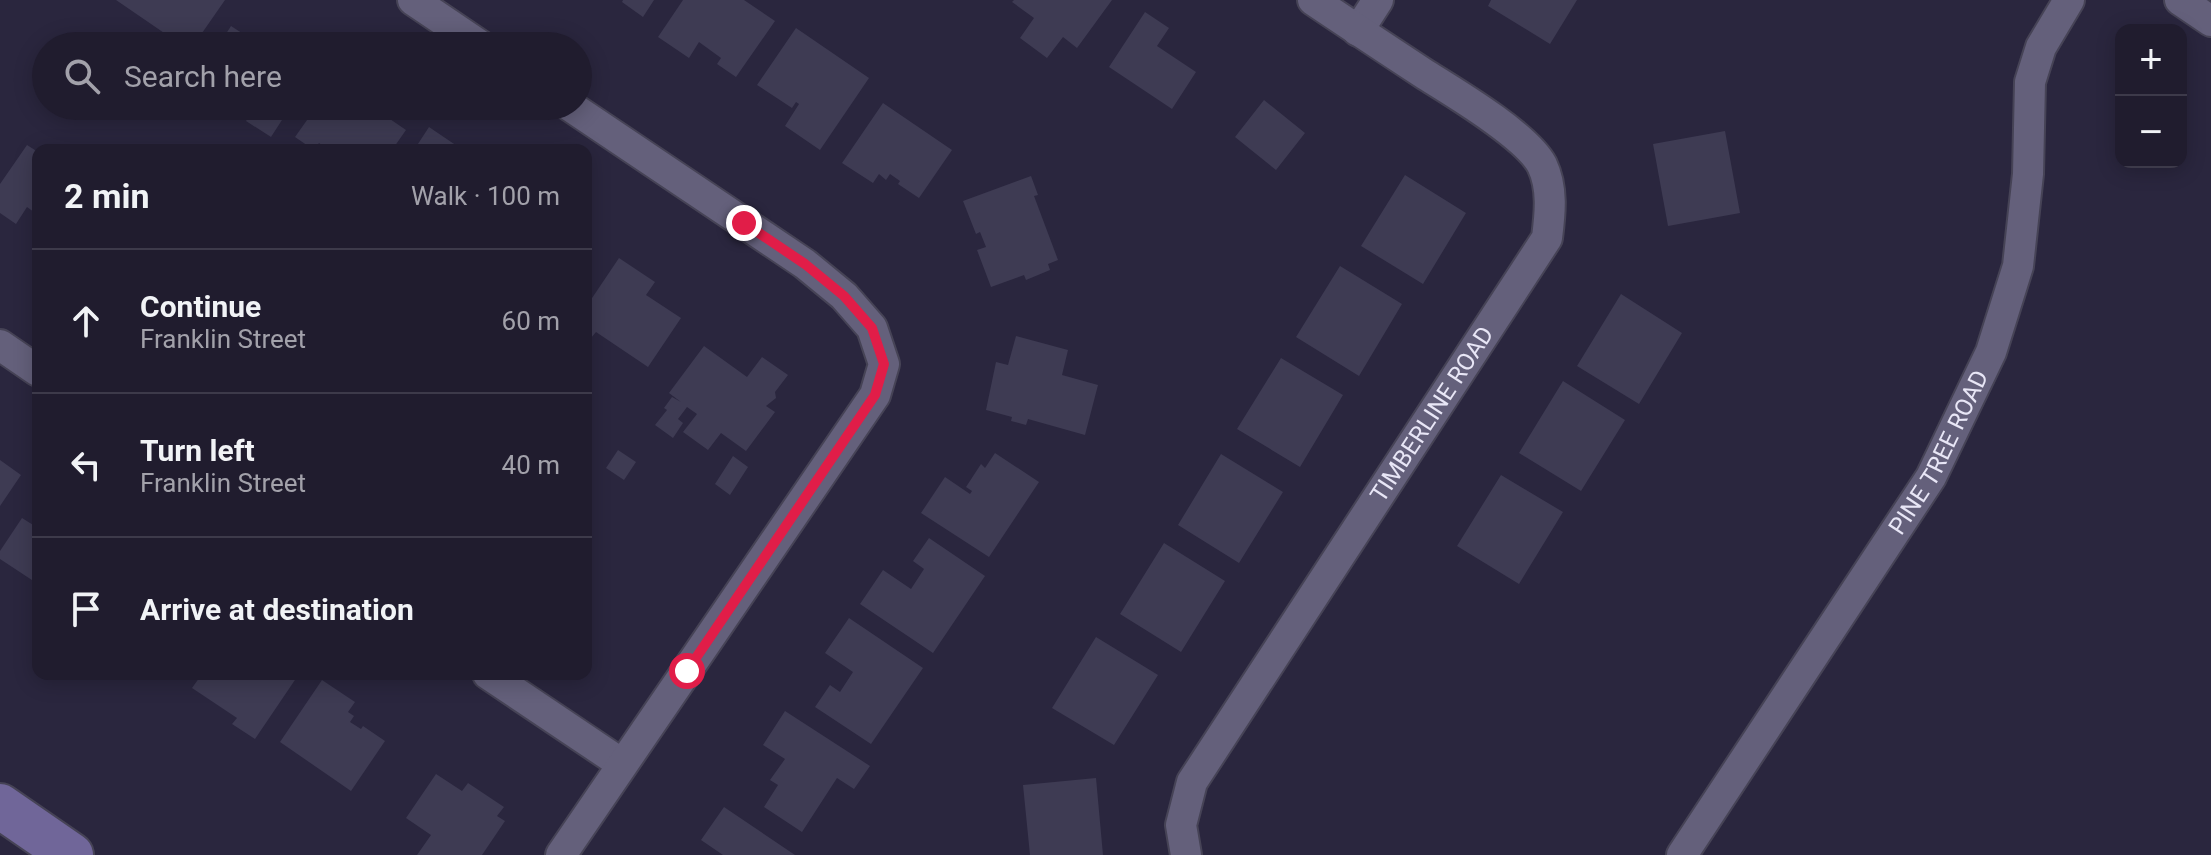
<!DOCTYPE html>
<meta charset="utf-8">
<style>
:root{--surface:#201c2e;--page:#2d293a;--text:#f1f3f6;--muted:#a2a1aa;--line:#3d3a4a}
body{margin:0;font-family:Roboto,sans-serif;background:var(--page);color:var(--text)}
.controls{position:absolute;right:24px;top:24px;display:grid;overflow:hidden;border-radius:16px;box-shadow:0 4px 20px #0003}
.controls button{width:72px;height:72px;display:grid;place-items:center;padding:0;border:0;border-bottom:2px solid var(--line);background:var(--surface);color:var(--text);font:40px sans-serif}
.stop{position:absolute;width:24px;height:24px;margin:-18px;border:6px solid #e11d48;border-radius:50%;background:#fff}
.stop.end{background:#e11d48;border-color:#fff;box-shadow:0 2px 8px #0008}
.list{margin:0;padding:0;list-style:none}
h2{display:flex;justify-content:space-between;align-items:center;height:104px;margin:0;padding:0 32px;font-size:34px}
h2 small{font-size:26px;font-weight:400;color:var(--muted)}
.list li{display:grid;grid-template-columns:52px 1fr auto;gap:24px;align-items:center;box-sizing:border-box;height:144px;padding:0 32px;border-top:2px solid var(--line)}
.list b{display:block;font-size:30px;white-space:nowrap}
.list p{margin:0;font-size:26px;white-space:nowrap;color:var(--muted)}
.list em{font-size:26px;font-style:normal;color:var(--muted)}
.icon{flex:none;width:44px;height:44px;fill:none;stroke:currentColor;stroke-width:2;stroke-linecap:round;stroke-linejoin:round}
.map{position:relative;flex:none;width:2211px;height:855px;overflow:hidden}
.search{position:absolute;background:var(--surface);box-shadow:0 4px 20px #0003;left:32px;top:32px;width:560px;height:88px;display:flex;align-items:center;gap:20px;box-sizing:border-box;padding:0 28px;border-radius:44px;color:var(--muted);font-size:30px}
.panel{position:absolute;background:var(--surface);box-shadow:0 4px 20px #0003;left:32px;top:144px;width:560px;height:536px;border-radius:16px}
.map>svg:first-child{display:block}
.building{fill:#3e3b53}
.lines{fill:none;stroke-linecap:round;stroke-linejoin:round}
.street-casing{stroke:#464356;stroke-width:34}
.secondary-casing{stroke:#464356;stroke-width:48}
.street{stroke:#64607b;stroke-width:30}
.secondary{stroke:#706699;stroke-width:44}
.route{stroke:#e11d48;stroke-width:10}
.labels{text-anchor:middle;stroke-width:7;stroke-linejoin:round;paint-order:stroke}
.street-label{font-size:24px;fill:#e8e6f6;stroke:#211d33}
</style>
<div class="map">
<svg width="2211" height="855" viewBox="0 0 2211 855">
<rect width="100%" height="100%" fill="#2a263e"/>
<path class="building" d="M116,0H225L193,46H168L165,44L170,37Z
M623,0H654L643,17L622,2Z
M683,0H744L775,21L736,77L717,64L721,58L699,42L689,58L658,37Z
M1014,0H1112L1077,48L1063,37L1047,58L1020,38L1034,18L1012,2Z
M1491,0H1577L1550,44L1488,6Z
M1145,12L1169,28L1157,46L1196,72L1172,109L1109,67Z
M231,26L262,46H218Z
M796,28L869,78L820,150L785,126L799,104L796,102L792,108L757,85Z
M290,33L309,46H282Z
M1264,100L1305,133L1276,170L1235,137Z
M883,103L952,150L919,198L898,184L900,181L890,174L886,180L879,174L873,183L842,163Z
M256,106H291L271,137L246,121Z
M317,106H365L360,114L364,117L371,106L406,130L392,150H328L319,143L314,150L295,137Z
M429,127L463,150H414Z
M1725,131L1740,213L1668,226L1653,144Z
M27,145L38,152V215L27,207L16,224L0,213V184Z
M1405,175L1466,213L1423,284L1361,246Z
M1031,176L1038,195L1034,196L1058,260L1048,264L1050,270L1026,280L1024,275L991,287L977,250L986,247L980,232L976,234L963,201Z
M619,258L655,282L646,295L681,318L648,367L596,332L591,338L586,334V307Z
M1340,266L1402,304L1359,376L1296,337Z
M1621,294L1682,333L1639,404L1577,366Z
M1016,336L1068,350L1062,375L1098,385L1085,435L1028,419L1026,425L1011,421L1012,417L986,410L996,362L1008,365Z
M704,346L747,377L762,357L788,375L775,392L776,398L766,406L775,412L746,451L721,433L708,450L683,432L697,414L687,407L678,419L683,423L673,438L655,425L667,410L664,408L672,397L681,402L669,393Z
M1281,358L1343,395L1300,467L1237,429Z
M1563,381L1625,420L1581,491L1519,453Z
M618,450L636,462L624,480L606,468Z
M995,453L1039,482L989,557L921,513L945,477L970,494L972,491L966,487L981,464L985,468Z
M1221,454L1283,492L1239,563L1178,525Z
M733,456L748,467L730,495L715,484Z
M0,460L21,475L0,506Z
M1501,475L1563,512L1519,584L1457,546Z
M22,518L38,528V584L0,559V551Z
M929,538L985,576L933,653L860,604L883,570L911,589L924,569L913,561Z
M1164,543L1225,581L1181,652L1120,614Z
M849,618L923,668L871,744L815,707L830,685L840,692L853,672L825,653Z
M1096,637L1158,675L1114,745L1052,708Z
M202,674H299L255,739L232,724L237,718L192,688Z
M322,680L355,702L348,712L354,716L350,722L361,729L363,726L385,741L351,791L280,742Z
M785,711L870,766L854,789L837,778L802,832L764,807L778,785L770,780L785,759L763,745Z
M436,774L462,791L468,783L504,807L497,816L505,821L482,855H417L431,835L406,818Z
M1096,778L1103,855H1030L1023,785Z
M724,807L795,855H723L701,840Z"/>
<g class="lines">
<g class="street-casing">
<g id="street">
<path d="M413,0L481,46"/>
<path d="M2180,0L2211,21"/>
<path d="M1358,31L1378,0"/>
<path d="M0,345L38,371"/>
<path d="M488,674L622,764"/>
<path d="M561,855L875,395L884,364L872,328L844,296L805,264L570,106"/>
<path id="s1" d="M1186,855L1181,825L1192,782L1547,238C1550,214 1553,188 1542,165C1527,136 1455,93 1426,75C1388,50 1350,25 1313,0"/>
<path id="s2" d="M1682,855L1931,477L1991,352L2018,266L2028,174L2030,82L2041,47L2069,0"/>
</g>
</g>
<g class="secondary-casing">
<path id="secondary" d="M0,806L71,855"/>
</g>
<use href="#street" class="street"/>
<use href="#secondary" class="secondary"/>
</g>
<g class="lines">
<path class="route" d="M687,671L875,395L884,364L872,328L844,296L805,264L744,223"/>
</g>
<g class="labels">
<g class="street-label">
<text dy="8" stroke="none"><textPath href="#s1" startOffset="514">TIMBERLINE ROAD</textPath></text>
<text dy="8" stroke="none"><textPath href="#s2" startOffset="478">PINE TREE ROAD</textPath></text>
</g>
</g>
</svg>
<div class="controls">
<button>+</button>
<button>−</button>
</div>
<div class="stop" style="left:687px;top:671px"></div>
<div class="stop end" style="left:744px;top:223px"></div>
<div class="search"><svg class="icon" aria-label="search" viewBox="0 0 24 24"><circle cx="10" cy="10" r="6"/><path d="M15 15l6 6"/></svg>Search here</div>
<section class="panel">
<h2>2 min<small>Walk · 100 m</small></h2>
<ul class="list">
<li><svg class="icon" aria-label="ahead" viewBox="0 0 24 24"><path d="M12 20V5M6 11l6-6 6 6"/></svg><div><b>Continue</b><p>Franklin Street</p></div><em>60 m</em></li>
<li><svg class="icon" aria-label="left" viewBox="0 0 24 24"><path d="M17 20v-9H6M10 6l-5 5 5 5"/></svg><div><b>Turn left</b><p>Franklin Street</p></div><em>40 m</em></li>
<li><svg class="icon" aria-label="arrive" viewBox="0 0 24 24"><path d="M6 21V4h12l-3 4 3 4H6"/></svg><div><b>Arrive at destination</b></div></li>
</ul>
</section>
</div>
